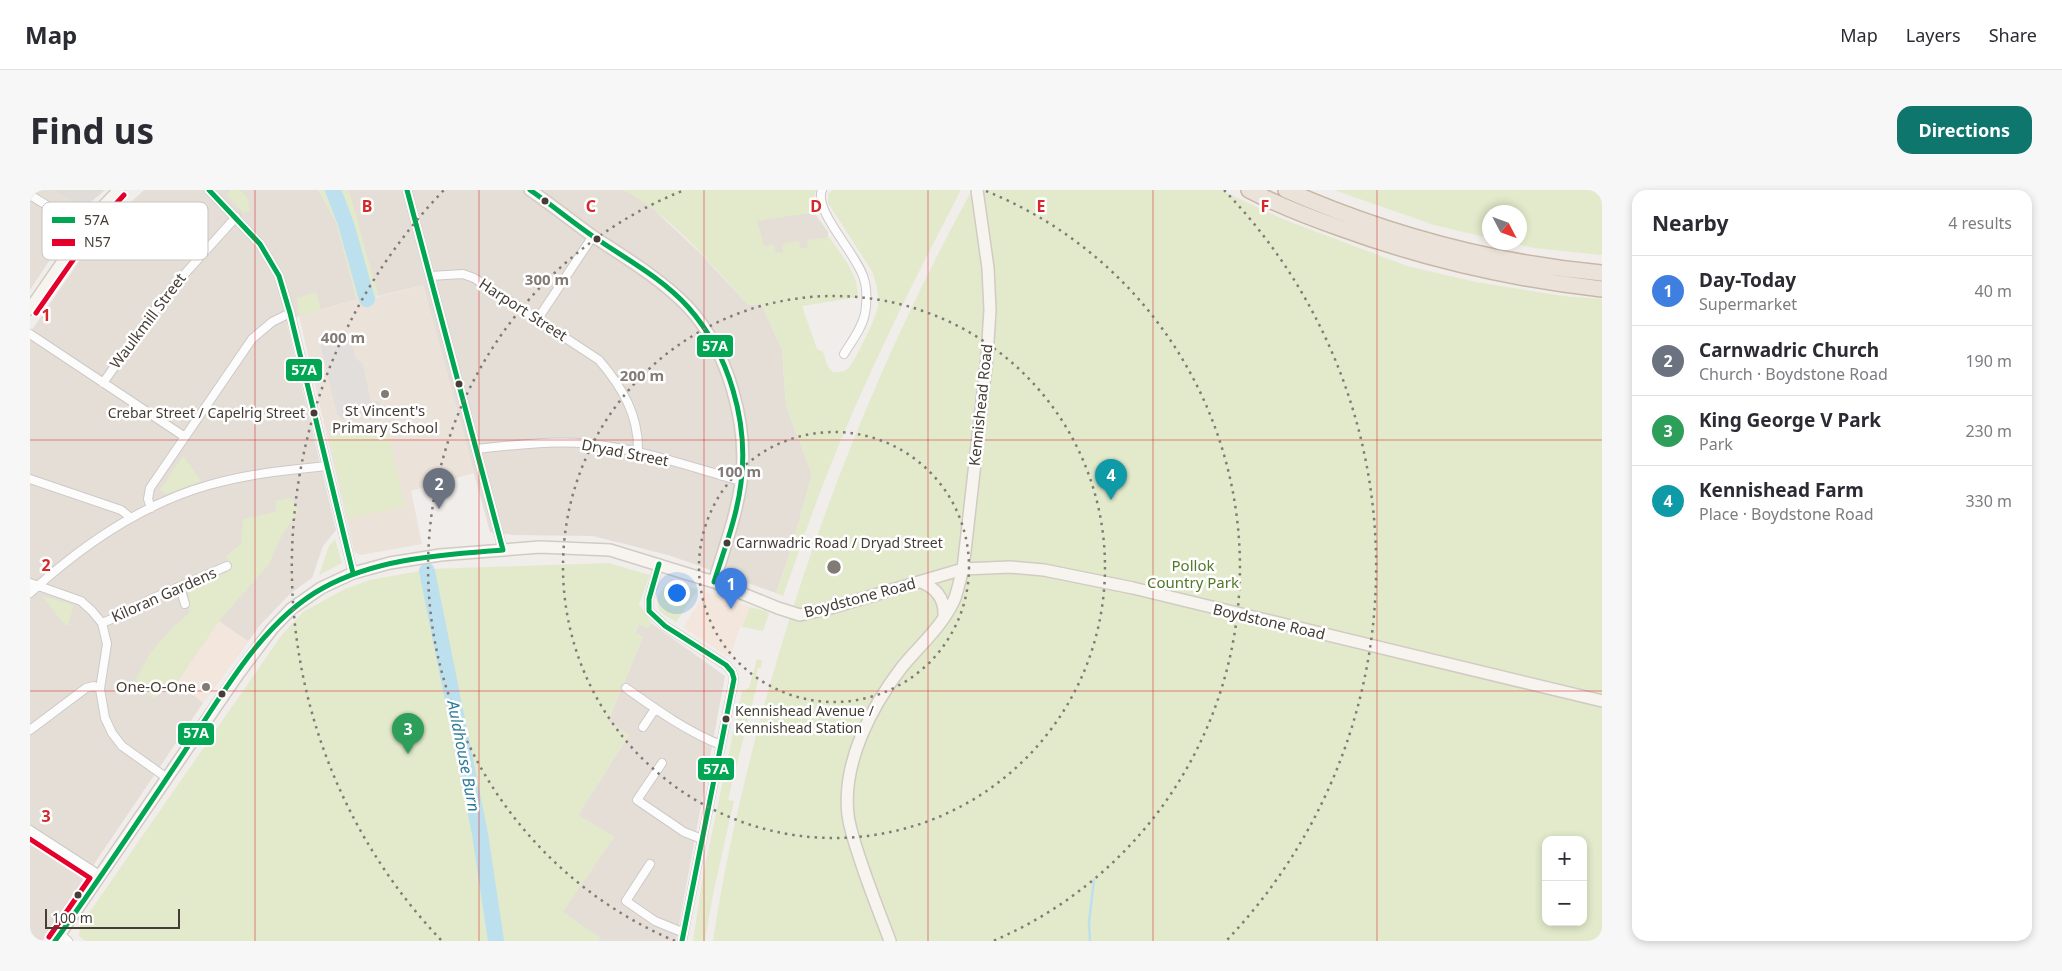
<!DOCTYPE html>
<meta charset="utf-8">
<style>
:root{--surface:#fff;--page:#f7f7f7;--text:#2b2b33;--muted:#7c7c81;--line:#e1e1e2;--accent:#0f766e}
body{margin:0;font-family:"Noto Sans",sans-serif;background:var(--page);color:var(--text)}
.controls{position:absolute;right:15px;bottom:15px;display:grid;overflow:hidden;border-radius:10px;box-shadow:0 2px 8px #0003}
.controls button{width:45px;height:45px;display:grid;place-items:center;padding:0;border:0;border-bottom:1px solid var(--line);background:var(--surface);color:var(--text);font:25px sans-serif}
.compass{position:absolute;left:1452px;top:15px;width:45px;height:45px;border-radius:50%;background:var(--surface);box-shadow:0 2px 8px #0003;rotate:131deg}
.scale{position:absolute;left:15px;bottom:12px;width:135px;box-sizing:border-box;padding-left:5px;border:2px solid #463e36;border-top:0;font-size:14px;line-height:18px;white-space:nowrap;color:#463e36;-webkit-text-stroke:4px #fff;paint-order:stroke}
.you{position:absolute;left:646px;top:402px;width:18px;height:18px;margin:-12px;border:4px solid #fff;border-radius:50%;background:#1a73e8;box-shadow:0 0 0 8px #1a73e833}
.badge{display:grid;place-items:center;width:32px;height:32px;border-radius:50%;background:var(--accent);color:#fff;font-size:16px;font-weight:700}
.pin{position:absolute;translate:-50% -41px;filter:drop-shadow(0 1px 2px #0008)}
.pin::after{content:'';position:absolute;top:26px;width:18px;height:15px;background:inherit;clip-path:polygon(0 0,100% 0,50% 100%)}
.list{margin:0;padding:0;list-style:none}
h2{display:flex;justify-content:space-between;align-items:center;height:65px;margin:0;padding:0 20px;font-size:21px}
h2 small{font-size:16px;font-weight:400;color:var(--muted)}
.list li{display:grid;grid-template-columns:32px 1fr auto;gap:15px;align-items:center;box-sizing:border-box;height:70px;padding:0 20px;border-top:1px solid var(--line)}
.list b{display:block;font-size:19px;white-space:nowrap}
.list p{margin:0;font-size:16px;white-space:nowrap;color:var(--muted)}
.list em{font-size:16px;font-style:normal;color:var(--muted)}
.map{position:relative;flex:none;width:1572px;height:751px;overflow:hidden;border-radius:15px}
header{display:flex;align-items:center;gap:30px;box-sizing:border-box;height:70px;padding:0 25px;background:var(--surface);border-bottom:1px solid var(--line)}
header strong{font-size:24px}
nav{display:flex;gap:28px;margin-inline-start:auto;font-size:18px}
.intro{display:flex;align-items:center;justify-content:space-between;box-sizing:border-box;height:120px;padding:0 30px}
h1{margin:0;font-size:35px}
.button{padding:12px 22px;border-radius:15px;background:var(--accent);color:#fff;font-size:18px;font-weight:700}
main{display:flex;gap:30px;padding:0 30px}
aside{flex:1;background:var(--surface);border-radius:15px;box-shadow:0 2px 8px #0003}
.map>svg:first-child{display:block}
.residential{fill:#e4ded7}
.commercial{fill:#f3e6dd}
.industrial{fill:#e0dcd8}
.education{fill:#ebe3d9}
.green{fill:#e2eacb;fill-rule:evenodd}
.parking{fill:#e2dedb}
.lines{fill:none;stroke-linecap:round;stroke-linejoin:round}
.stream{stroke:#bce0ee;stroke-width:2.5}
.river{stroke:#bce0ee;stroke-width:16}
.street-casing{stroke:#cdc9c6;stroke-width:10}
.secondary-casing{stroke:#d1cbc3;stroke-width:14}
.highway-casing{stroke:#c8b7a6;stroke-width:18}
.street{stroke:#fdfcfc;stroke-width:8}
.secondary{stroke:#f7f4ef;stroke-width:11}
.highway{stroke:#ebe3d9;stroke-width:15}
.bus-1-casing{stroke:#fff;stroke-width:9}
.bus-2-casing{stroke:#fff;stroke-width:9}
.bus-1{stroke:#00a651;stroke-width:5}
.bus-2{stroke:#e4002b;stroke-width:5}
.grid{fill:none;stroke:#d62828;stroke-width:1;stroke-opacity:0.55}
.ring{fill:none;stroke:#827b75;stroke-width:2.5;stroke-dasharray:2.5 5}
.bus-dot{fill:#463e36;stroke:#fff;stroke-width:2}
.poi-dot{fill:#827b75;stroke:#fff;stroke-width:2}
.labels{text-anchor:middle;stroke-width:5;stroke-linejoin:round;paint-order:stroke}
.bus-label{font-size:14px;fill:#463e36;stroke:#fff;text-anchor:start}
.street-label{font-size:15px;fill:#463e36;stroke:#fff}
.poi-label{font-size:15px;fill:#463e36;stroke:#fff}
.park-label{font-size:15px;fill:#53772a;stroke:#fff}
.water-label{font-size:16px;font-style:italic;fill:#2c7a99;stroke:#fff}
.key{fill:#fff;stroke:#c8c5c3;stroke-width:1}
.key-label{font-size:14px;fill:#463e36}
.grid-label{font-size:16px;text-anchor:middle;font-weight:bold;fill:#d62828;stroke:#fff;stroke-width:5;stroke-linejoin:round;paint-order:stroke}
.centre{fill:#827b75;stroke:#fff;stroke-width:2.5}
.ring-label{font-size:15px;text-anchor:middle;font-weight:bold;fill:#827b75;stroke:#fff;stroke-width:5;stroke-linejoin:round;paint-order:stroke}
.line-badge{stroke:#fff;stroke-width:2}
.badge-label{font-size:14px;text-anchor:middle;font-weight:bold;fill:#fff}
</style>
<header>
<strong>Map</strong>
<nav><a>Map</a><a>Layers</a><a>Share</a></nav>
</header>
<div class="intro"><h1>Find us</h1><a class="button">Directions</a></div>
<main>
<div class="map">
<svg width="1572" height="751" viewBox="0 0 1572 751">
<rect width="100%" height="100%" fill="#f0edea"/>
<path class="residential" d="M0,0H22L54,18L0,100Z
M114,0H288L306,31L326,107L328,109L269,126L257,134L306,340L293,356L282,388L261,403L230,435L173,513L12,751H0V143L69,42Z
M318,0H594L616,12L672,65L718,115L731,114L752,159L756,216L782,284L762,357L746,403L638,365L563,346L485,345L460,342L393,95L348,106Z
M698,0L777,12L798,42V58L757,70L728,61Z
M621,433L695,486L646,751H568L570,748L532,722L584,647L548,625L599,545L578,531L613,447L605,443L609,434L617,438Z"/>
<path class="commercial" d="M676,402L720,417L712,437H710L700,468L653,437Z
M189,431L218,451L173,513L147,492Z"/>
<path class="industrial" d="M22,0H75L54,18Z"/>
<path class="education" d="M393,95L444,283L381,301L392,354L331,365L324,362L269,126L328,109L331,111Z"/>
<path class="green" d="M201,0H210L216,6L220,21L214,23L197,6Z
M288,0H318L320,4L348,106L331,111L326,107L306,31Z
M594,0H786L783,11L786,22L727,31L734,56L744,55L746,63L753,62L752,54L769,51L770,59L778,57L777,50L799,47C812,66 828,83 828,107L772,116L787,159L793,162L798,177L803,182C810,182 816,182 820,176C827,167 847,126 848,116C849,104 846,92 842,81L798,13V4L803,0H931C876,105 823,212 782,324C772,351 763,379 753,406L746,403L762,357L782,284L756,216L752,159L731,114L718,115C681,74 643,27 594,0Z
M942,0H1190L1255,30L1377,76L1446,92L1533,106L1572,109V751H683C694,677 711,603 730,531C779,347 850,167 942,0ZM1516,650H1553V732H1516Z
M1304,0H1572V65L1505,58L1480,53L1490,52V22H1460L1459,48L1404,35Z
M286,102L291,120L269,126L267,108Z
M356,233L375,316L318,329L299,247Z
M153,266L171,291L136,304L130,300Z
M262,308L268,321L250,349L239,374L189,431L147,492L123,508L103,495L120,463L143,437L159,423L158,402L199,381L197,365L211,354L213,329L246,322L245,311Z
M305,349L312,373L289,385L299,356Z
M578,373L620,385L609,414L621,433L618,438L609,434L605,442L613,447L578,531L599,545L548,625L584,647L533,722L570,748L568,751H55L49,746L50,736L251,446L273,422L315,399L340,390L401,379Z
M643,391L668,400L646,432C642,429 633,425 630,421C623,411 633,393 643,391Z
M12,406L44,415L38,435H35Z
M720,417L736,421L739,424L733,441L712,437Z
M727,469L732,470L731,478H728L726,486L729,487L699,605L698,610L704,611L683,704L675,751H663L673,685L712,501L719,498Z"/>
<path class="parking" d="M314,142L320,148L326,169L333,174L341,212L349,211L354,227L337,230L334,224L313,229L307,224L291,157L293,151Z"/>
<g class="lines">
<path class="stream" d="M1060,751L1059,732L1064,690"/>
<path class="river" d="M303,0L316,34L337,109
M397,381L450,644L466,751"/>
<g class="street-casing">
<path id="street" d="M179,0L230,54L249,86L260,123L323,383
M377,0L473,360
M792,0C783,21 828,65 834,89C837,98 837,114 835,123C833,137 821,152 814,164
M0,5L55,39
M400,86L433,84L444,88L569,170C592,197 609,225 608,262
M507,130L563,46
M0,144L155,247
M73,193L133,108L206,27
M446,259C484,255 522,250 560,254C611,259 661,277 711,291
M0,289L91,320L101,328
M121,318L118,309L120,298L222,149L242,132L260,123
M629,374L619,409V421L635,436L696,475L702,482L704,489L652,751
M0,393L51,411L62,421L72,433L77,454L70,499L75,528L82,543L92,556L137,588
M150,397L155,414
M0,403C51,356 112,314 179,295C217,284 257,280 296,276
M72,433L96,423L119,410L197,376
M596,498C627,520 656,541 691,555
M613,537L625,519
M0,540L56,498L64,496L70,499
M632,573L607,610L654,642L672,649
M0,640L71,686
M620,674L596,711L625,731L652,742
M30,744L38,751"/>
</g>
<g class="secondary-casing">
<path id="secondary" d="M500,0C522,15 543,32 564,47C596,68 631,89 658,117C698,160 719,236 711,293C706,327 694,359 684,392
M0,119L65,25L89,0
M891,392C906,398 915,409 914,426
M25,751L209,483L242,439L261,419L291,398L323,383L360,373L410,365L510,357L580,360L684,392L748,418L770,425L797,419L933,379L980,377L1014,380L1103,398L1572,511
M860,751C850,724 839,697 830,669C825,654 820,640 818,625C812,573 841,517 872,477C890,455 913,436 925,408C928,399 930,389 933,379L957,167L960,120L958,78L947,0"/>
</g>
<g class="highway-casing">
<path id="highway" d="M1219,0C1248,15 1279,27 1310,38C1395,69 1482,89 1572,99
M1256,0C1356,44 1463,73 1572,83"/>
</g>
<use href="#street" class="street"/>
<use href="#secondary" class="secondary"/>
<use href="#highway" class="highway"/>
<g class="bus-1-casing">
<path id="bus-1" d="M179,0L230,54L249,86L260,123L323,383
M500,0C522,15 542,32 564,47C596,69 632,88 658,117C699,163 719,233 711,293C707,327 694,360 684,392
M629,374L619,409V421L635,436L696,475L702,482L704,489L652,751
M25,751C67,693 107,633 147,573C186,515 230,432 293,398C348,368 412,365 473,360L377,0"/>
</g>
<g class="bus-2-casing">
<path id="bus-2" d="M6,123L71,30L94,5
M0,649L60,688L19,747"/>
</g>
<use href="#bus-1" class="bus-1"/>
<use href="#bus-2" class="bus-2"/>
</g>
<path class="grid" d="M225,0V751M449,0V751M674,0V751M898,0V751M1123,0V751M1347,0V751M0,250H1572M0,501H1572"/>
<g class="ring">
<circle cx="804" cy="377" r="135"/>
<circle cx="804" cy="377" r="271"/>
<path d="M645 751A406 406 0 0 1 652 1M956 1A406 406 0 0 1 963 751"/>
<path d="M411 750A542 542 0 0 1 414 0M1194 0A542 542 0 0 1 1197 750"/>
</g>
<g class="bus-dot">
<circle cx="515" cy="11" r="4.5"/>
<circle cx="567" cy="49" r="4.5"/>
<circle cx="429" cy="194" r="4.5"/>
<circle cx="284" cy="223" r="4.5"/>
<circle cx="697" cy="353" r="4.5"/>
<circle cx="192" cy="504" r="4.5"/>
<circle cx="696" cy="529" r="4.5"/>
<circle cx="48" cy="705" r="4.5"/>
</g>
<g class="poi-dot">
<circle cx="355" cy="204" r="5"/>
<circle cx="176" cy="497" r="5"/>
</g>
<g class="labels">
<g class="bus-label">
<text x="275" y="228" text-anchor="end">Crebar Street / Capelrig Street</text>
<text x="706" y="358">Carnwadric Road / Dryad Street</text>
<text x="705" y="526">Kennishead Avenue /<tspan x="705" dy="17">Kennishead Station</tspan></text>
</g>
<g class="street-label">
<text transform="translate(493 120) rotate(33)" y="5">Harport Street</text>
<text transform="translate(118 131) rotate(-53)" y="5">Waulkmill Street</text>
<text transform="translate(951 215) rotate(-84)" y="5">Kennishead Road</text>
<text transform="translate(595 263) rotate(11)" y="5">Dryad Street</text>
<text transform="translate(134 405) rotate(-24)" y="5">Kiloran Gardens</text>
<text transform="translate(830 408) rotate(-15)" y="5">Boydstone Road</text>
<text transform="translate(1239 432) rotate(13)" y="5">Boydstone Road</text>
</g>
<g class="poi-label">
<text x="355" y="226">St Vincent's<tspan x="355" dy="17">Primary School</tspan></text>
<text x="166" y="502" text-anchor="end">One-O-One</text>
</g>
<g class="park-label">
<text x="1163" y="381">Pollok<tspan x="1163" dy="17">Country Park</tspan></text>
</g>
<g class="water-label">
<text transform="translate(434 566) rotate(79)" y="6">Auldhouse Burn</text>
</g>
</g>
<rect x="12" y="12" width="166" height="58" rx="8" class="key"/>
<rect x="22" y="27" width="23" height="6" fill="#00a651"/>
<rect x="22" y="49" width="23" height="7" fill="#e4002b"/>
<g class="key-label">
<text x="54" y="35">57A</text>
<text x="54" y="57">N57</text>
</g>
<g class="grid-label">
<text x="337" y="22">B</text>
<text x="561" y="22">C</text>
<text x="786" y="22">D</text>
<text x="1011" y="22">E</text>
<text x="1235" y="22">F</text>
<text x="16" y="131">1</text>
<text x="16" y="381">2</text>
<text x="16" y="632">3</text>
</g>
<circle cx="804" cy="377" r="8" class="centre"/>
<g class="ring-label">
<text x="517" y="95">300 m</text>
<text x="313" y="153">400 m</text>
<text x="612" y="191">200 m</text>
<text x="709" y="287">100 m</text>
</g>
<g class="line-badge">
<rect x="666" y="144" width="38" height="24" rx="5" fill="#00a651"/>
<rect x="255" y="168" width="38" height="24" rx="5" fill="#00a651"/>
<rect x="147" y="532" width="38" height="24" rx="5" fill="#00a651"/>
<rect x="667" y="567" width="38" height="24" rx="5" fill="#00a651"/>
</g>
<g class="badge-label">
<text x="685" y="161">57A</text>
<text x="274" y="185">57A</text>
<text x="166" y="548">57A</text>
<text x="686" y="584">57A</text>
</g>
</svg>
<div class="controls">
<button>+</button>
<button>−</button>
</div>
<svg class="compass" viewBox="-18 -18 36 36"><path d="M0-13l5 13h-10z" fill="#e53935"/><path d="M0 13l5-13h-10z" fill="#7c7c81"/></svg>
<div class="scale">100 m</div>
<div class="you"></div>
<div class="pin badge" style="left:701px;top:419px;background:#3f7fe0">1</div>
<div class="pin badge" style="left:409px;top:319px;background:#6b7280">2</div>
<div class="pin badge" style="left:378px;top:564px;background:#2e9e5b">3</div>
<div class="pin badge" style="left:1081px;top:310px;background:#0f9aa8">4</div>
</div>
<aside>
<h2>Nearby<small>4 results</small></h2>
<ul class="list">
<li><span class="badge" style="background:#3f7fe0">1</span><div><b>Day-Today</b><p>Supermarket</p></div><em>40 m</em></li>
<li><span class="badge" style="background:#6b7280">2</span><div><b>Carnwadric Church</b><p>Church · Boydstone Road</p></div><em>190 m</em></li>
<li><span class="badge" style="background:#2e9e5b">3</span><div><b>King George V Park</b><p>Park</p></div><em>230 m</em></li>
<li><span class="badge" style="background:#0f9aa8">4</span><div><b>Kennishead Farm</b><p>Place · Boydstone Road</p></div><em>330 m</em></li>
</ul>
</aside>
</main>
